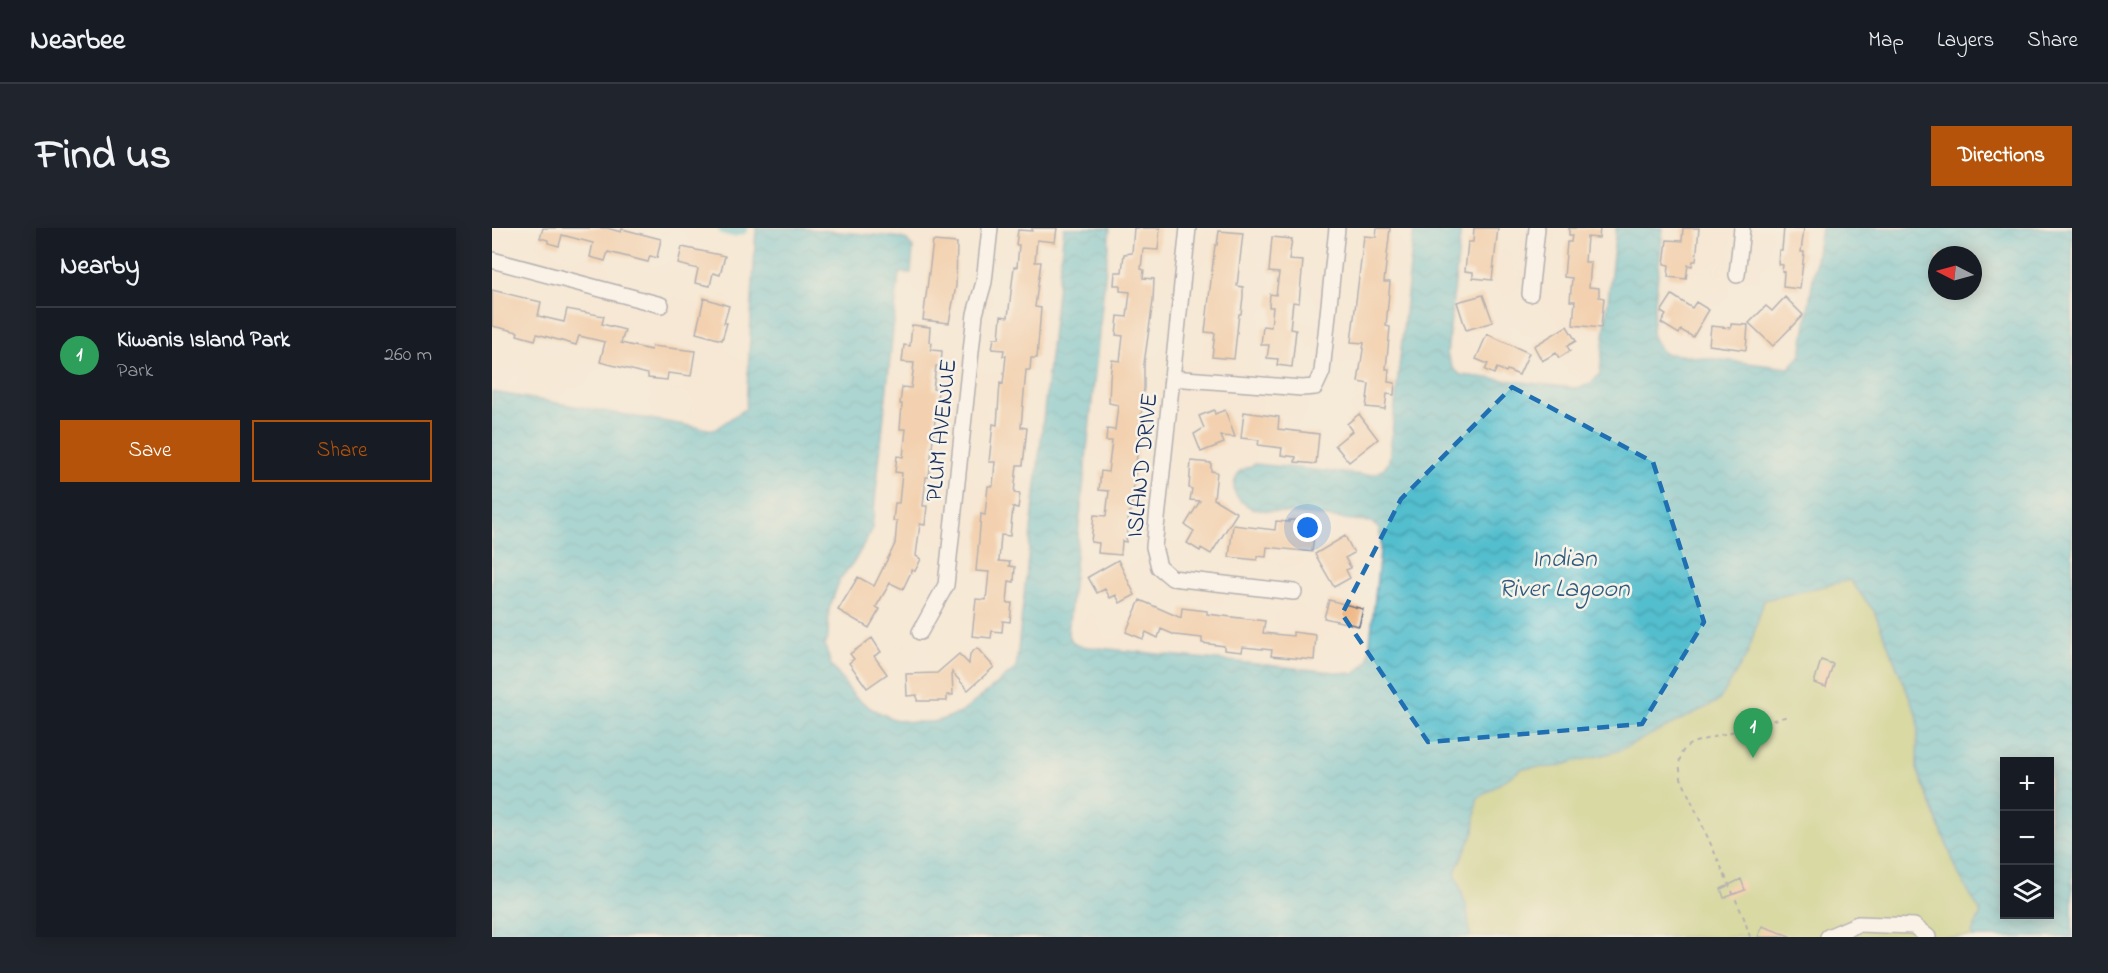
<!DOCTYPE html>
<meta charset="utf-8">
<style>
:root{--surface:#171b24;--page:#20242c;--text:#f1f3f6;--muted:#9ea1a6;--line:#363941;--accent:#b45309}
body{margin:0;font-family:"Indie Flower",sans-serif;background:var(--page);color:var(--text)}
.controls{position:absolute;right:18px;bottom:18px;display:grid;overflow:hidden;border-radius:0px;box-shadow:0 3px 15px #0003}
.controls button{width:54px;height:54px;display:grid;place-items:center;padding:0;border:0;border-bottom:2px solid var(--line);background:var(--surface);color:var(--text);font:30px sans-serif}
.compass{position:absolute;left:1436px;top:18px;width:54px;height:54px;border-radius:50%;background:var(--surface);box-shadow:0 3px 15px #0003;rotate:276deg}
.you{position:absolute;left:816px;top:300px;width:21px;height:21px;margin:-15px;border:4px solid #fff;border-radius:50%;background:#1a73e8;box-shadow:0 0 0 9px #1a73e833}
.badge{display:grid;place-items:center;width:39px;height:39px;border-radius:50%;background:var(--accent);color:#fff;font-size:20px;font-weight:700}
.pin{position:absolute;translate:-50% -50px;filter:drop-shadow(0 2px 3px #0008)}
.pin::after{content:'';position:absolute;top:32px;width:21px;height:18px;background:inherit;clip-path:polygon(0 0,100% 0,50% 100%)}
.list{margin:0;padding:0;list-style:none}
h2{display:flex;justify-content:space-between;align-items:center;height:78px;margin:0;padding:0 24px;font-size:26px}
h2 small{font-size:20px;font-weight:400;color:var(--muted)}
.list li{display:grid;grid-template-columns:39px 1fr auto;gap:18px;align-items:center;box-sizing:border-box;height:96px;padding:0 24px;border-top:2px solid var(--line)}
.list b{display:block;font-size:22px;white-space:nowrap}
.list p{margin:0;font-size:20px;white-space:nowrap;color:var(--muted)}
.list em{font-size:20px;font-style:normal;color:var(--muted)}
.actions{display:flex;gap:12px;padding:18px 24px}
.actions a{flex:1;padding:14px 0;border:2px solid var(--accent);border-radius:0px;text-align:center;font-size:21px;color:var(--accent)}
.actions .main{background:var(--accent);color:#fff}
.icon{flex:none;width:33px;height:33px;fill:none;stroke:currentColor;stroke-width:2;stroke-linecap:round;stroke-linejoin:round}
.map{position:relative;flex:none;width:1580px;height:709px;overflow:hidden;border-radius:0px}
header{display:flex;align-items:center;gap:36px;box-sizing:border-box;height:84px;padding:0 30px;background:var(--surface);border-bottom:2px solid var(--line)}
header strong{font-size:28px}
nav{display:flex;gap:33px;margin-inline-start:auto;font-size:21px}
.intro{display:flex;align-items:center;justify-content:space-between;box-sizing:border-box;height:144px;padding:0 36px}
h1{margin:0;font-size:42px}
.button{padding:15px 27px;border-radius:0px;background:var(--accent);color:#fff;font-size:21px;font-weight:700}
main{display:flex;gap:36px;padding:0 36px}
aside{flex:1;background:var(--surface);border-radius:0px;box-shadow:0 3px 15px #0003}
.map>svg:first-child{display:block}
.green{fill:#b5c76b;stroke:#687b64;stroke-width:1.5}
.water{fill:url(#water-waves);stroke:#377696;stroke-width:1.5;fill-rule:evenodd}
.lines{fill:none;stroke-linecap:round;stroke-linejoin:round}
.canal{stroke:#53bece;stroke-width:14}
.building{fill:#efb785}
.minor-casing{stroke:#677087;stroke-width:18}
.path{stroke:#677087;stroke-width:2;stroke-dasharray:4.5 4.5;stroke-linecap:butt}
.minor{stroke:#fff;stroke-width:15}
.marked{fill:none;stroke:#1f6fb2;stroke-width:4.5;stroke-dasharray:12 8;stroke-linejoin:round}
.labels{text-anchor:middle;stroke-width:5;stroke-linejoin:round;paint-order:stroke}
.street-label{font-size:24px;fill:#1b2f5e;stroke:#f7f3e8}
.water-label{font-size:26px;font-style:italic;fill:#2c5a80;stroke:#f7f3e8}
</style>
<header>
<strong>Nearbee</strong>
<nav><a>Map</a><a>Layers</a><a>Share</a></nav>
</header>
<div class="intro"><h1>Find us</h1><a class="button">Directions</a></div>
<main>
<aside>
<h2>Nearby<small></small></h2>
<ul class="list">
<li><span class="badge" style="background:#2e9e5b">1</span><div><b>Kiwanis Island Park</b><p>Park</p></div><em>260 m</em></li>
</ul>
<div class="actions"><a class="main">Save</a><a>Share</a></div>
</aside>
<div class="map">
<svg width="1580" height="709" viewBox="0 0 1580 709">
<defs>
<pattern id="water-waves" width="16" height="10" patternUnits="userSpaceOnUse" patternTransform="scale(1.5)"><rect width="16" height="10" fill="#53bece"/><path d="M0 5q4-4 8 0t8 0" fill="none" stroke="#449baa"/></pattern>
</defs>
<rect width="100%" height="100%" fill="#f7f3e8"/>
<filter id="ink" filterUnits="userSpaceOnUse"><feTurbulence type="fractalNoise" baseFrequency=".0167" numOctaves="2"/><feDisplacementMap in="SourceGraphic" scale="12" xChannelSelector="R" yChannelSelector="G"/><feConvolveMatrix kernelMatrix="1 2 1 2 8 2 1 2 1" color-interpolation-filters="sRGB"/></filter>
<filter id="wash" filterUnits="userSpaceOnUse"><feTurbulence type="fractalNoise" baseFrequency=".008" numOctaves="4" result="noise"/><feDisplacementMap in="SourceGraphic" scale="24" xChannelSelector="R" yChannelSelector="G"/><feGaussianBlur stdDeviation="1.35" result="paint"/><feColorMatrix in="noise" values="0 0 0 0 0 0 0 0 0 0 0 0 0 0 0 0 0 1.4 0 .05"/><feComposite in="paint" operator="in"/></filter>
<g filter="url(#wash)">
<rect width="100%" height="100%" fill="#f5e8d4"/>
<path class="green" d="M1358,352L1382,383L1426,490L1425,541L1466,645L1489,685L1480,705L1481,709H978L975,681L963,644L982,604L984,571L1031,540L1256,425L1272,372Z"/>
<path class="water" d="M264,0H306L405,9L415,12L421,20L419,45H407L380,302L363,332L348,351L337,381L336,409L333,417L339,437L362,468L380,481L401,491L419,494H442L469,485L524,440L572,0H618L576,405L581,415L587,418L863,446L876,433L889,314L887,301L879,294L761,281C744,272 735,262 748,243L763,236L872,247C885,246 890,245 897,233L922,0H969L955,126L961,140L969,147L1083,160C1095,159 1101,155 1108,145L1124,0H1171L1160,103L1161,111L1171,125L1297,140L1309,127L1329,0H1580V709H1481L1480,705L1489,685L1466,645L1425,541L1426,490L1382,383L1358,352L1272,372L1256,425L1227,473L1126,523L1062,539L1031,540L985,571L982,604L963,644L975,681L978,709H621L596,706L567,709H0V164L222,202L254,180ZM1445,27H1481V63H1445ZM1512,534H1558V686H1512Z"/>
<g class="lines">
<path class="canal" d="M233,0L241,2L249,0"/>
</g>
<g id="blocks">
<path class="building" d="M51,0H115L129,4L130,1L169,11L165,30L158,28L156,34L116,24L113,33L98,29L101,15L70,7L67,18L56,15V12L48,10Z
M540,0H565L563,14L545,12L543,34H549L543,79L549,80L545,130H539L538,142H534L529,199L535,200L531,237H525L522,265L528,266L526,280L521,279L518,308L509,307L507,333L518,334L517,338L523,339L522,354L517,353L515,375H520L518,394L511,393L510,404L500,403L499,410L480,408L484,371L494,372L497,344L484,343L487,311L489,286L493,287L496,258H501L503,234H497L501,196L505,197L508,155L511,156L514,128H511L512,122L500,121L502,110H507L509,88L516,89L522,39H525L527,17H524L526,2L540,3Z
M642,0H668L666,22L651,21L649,41L652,42L651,50L662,51L661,73L652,136V160L639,284H637L634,314L630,313L629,327L606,325L607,315L599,314L602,287L614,288L617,263L607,262L609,243L616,244L620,213H614L615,201L623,202L626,177L617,175L618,150L620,132L628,133L631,108L624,107L626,88L635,89L638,64L628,63V57H622L623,44H630L632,26L640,25Z
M885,0H898L892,54H898L894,98L898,99L894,141H897L896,154L903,155L902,167L895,166L893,181L874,179L877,156L866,154L872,115L859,114L872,8L884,9Z
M982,0H1006L1000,52L981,50V44L973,43L976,14H981Z
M1077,0H1108L1107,10L1095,9L1093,34H1099L1097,59L1107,60V69L1112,70L1109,100L1081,97L1083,73H1078L1080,50L1072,49L1075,14H1079L1080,7H1077Z
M1191,0H1207L1204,33H1201L1200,38L1196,37L1194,51L1176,49L1177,37L1172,36L1175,12L1190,13Z
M1292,0H1312L1309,24H1312L1308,61L1291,59L1292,44L1290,43L1291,37L1286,36L1287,22H1290Z
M727,3L751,5L745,58L751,59V68L749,86H747L742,131L720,129L723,105L713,104L723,17H725Z
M780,9L800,11L797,32L811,33L807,75L801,74L798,101L804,102L800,139L785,137L786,131L775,130L777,117H769L771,98L779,99L781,79H777L778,66L784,67L787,45L777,44Z
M441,13L465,15L464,58L457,95L431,92Z
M190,19L233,28L228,47L221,45L218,58L203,55L206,41L186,36Z
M0,62L49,74L46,88L72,94L75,81L112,88L110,96L133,102L129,115L159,122L160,118L203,123L199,148L176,145L175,152L156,150V146L108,134L113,114L87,108L84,117L45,106L43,112L25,107L26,104L0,98Z
M991,67L1001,94L974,102L965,74Z
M1180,67L1200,80L1204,74L1217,82L1201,109L1189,102L1187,106L1169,95L1174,87L1169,84Z
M1293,69L1311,87L1281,118L1257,95L1274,78L1280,83Z
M212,70L237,78L232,95H235L230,112L204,105Z
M1239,96L1256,97L1254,122L1217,117L1219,98L1239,100Z
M420,97L438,99L437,114L440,115L439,122L450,123L449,138H444L441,161L446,162L437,249H434L431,278H435L433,297L428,296L424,328L429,331L423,343L420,342L411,361L398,355L384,379L388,381L377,400L346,382L366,349L382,358L403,316L405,293H401L403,275H407L410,245L403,244L405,228L411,229L414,201H408L410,176H408L410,159L419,160L422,135L410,134L412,117L418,118Z
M1075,98L1084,113L1075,118L1078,123L1067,130L1064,125L1050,133L1042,118Z
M995,106L1037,125L1027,147L1015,142L1014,144L1005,140L1002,146L993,142L996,136L984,131Z
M722,182L723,186L733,182L743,209L729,208L732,215L709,224L702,206L712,200L707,188Z
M752,184L787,189L786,201L827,206L824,236L803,234L804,229L789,227L790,220L766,217L767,212L749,210Z
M867,186L886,211L857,234L843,217L860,203L855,196Z
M699,233L719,235V243L725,244L722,271L745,285L719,326L709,320L708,323L695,315L702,303L693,297L708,273L698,272L700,261L697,260Z
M797,292L811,293L810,298L823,299L820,324L775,319L774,329L765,328V332L737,329L741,297L783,302L784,293L797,294Z
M853,308L862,325L853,330L859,340L854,342L858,350L842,359L823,326Z
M626,332L643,367L628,375L624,367L618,370L613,361L605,365L596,349Z
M648,372L689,390L690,380L715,383V386L773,393L771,405L801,408V404L824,407L822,432L779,428L780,422L751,419L750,424L732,422V418L710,415V410L683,407L669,401L666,410L654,404L651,411L634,404Z
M837,372L871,381L867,398L832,390Z
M380,410L389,424L382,428L395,446L375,460L357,435L362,431L358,426Z
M485,420L502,439L476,462L460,444L461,467H455V473H425V467L415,468L414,446L445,445L467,426L477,436L478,426Z
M1329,432L1341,436L1334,459L1322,455Z
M1249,651L1253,662L1232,670L1229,661Z
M1270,698L1298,708V709H1266Z"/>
</g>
</g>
<g filter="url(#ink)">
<use href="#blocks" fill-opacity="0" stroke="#677087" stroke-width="1.5"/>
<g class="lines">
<g class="minor-casing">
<path id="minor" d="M696,0L662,319L667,339L680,350L802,364
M0,32L169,77
M1245,47L1250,0
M1038,66L1045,0
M680,150L810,160L823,159L830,144L845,0
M428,404L454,357L483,86L492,54L498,0
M1336,709L1366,696L1422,698L1436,709"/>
</g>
<path class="path" d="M1258,709L1252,690L1189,550C1187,534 1185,524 1200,515L1296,488"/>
<use href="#minor" class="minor"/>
</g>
</g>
<path d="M0 0H1580V709H0ZM1020,159L1161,234L1212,394L1150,496L936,514L850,386L909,271Z" fill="#f5e8d4" fill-opacity=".55" fill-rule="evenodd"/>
<path class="marked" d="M1020,159L1161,234L1212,394L1150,496L936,514L850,386L909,271Z"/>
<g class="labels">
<g class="street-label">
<text transform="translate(448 202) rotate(-84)" y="8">PLUM AVENUE</text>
<text transform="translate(649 237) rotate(-84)" y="8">ISLAND DRIVE</text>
</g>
<g class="water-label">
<text x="1072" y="338">Indian<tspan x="1072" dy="30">River Lagoon</tspan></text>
</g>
</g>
</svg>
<div class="controls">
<button>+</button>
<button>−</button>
<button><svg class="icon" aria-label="layers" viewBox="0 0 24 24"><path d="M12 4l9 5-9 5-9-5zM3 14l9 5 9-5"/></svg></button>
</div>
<svg class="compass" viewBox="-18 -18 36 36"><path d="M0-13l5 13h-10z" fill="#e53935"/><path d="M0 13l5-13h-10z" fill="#9ea1a6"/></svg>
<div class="you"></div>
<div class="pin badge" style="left:1261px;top:530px;background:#2e9e5b">1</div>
</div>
</main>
